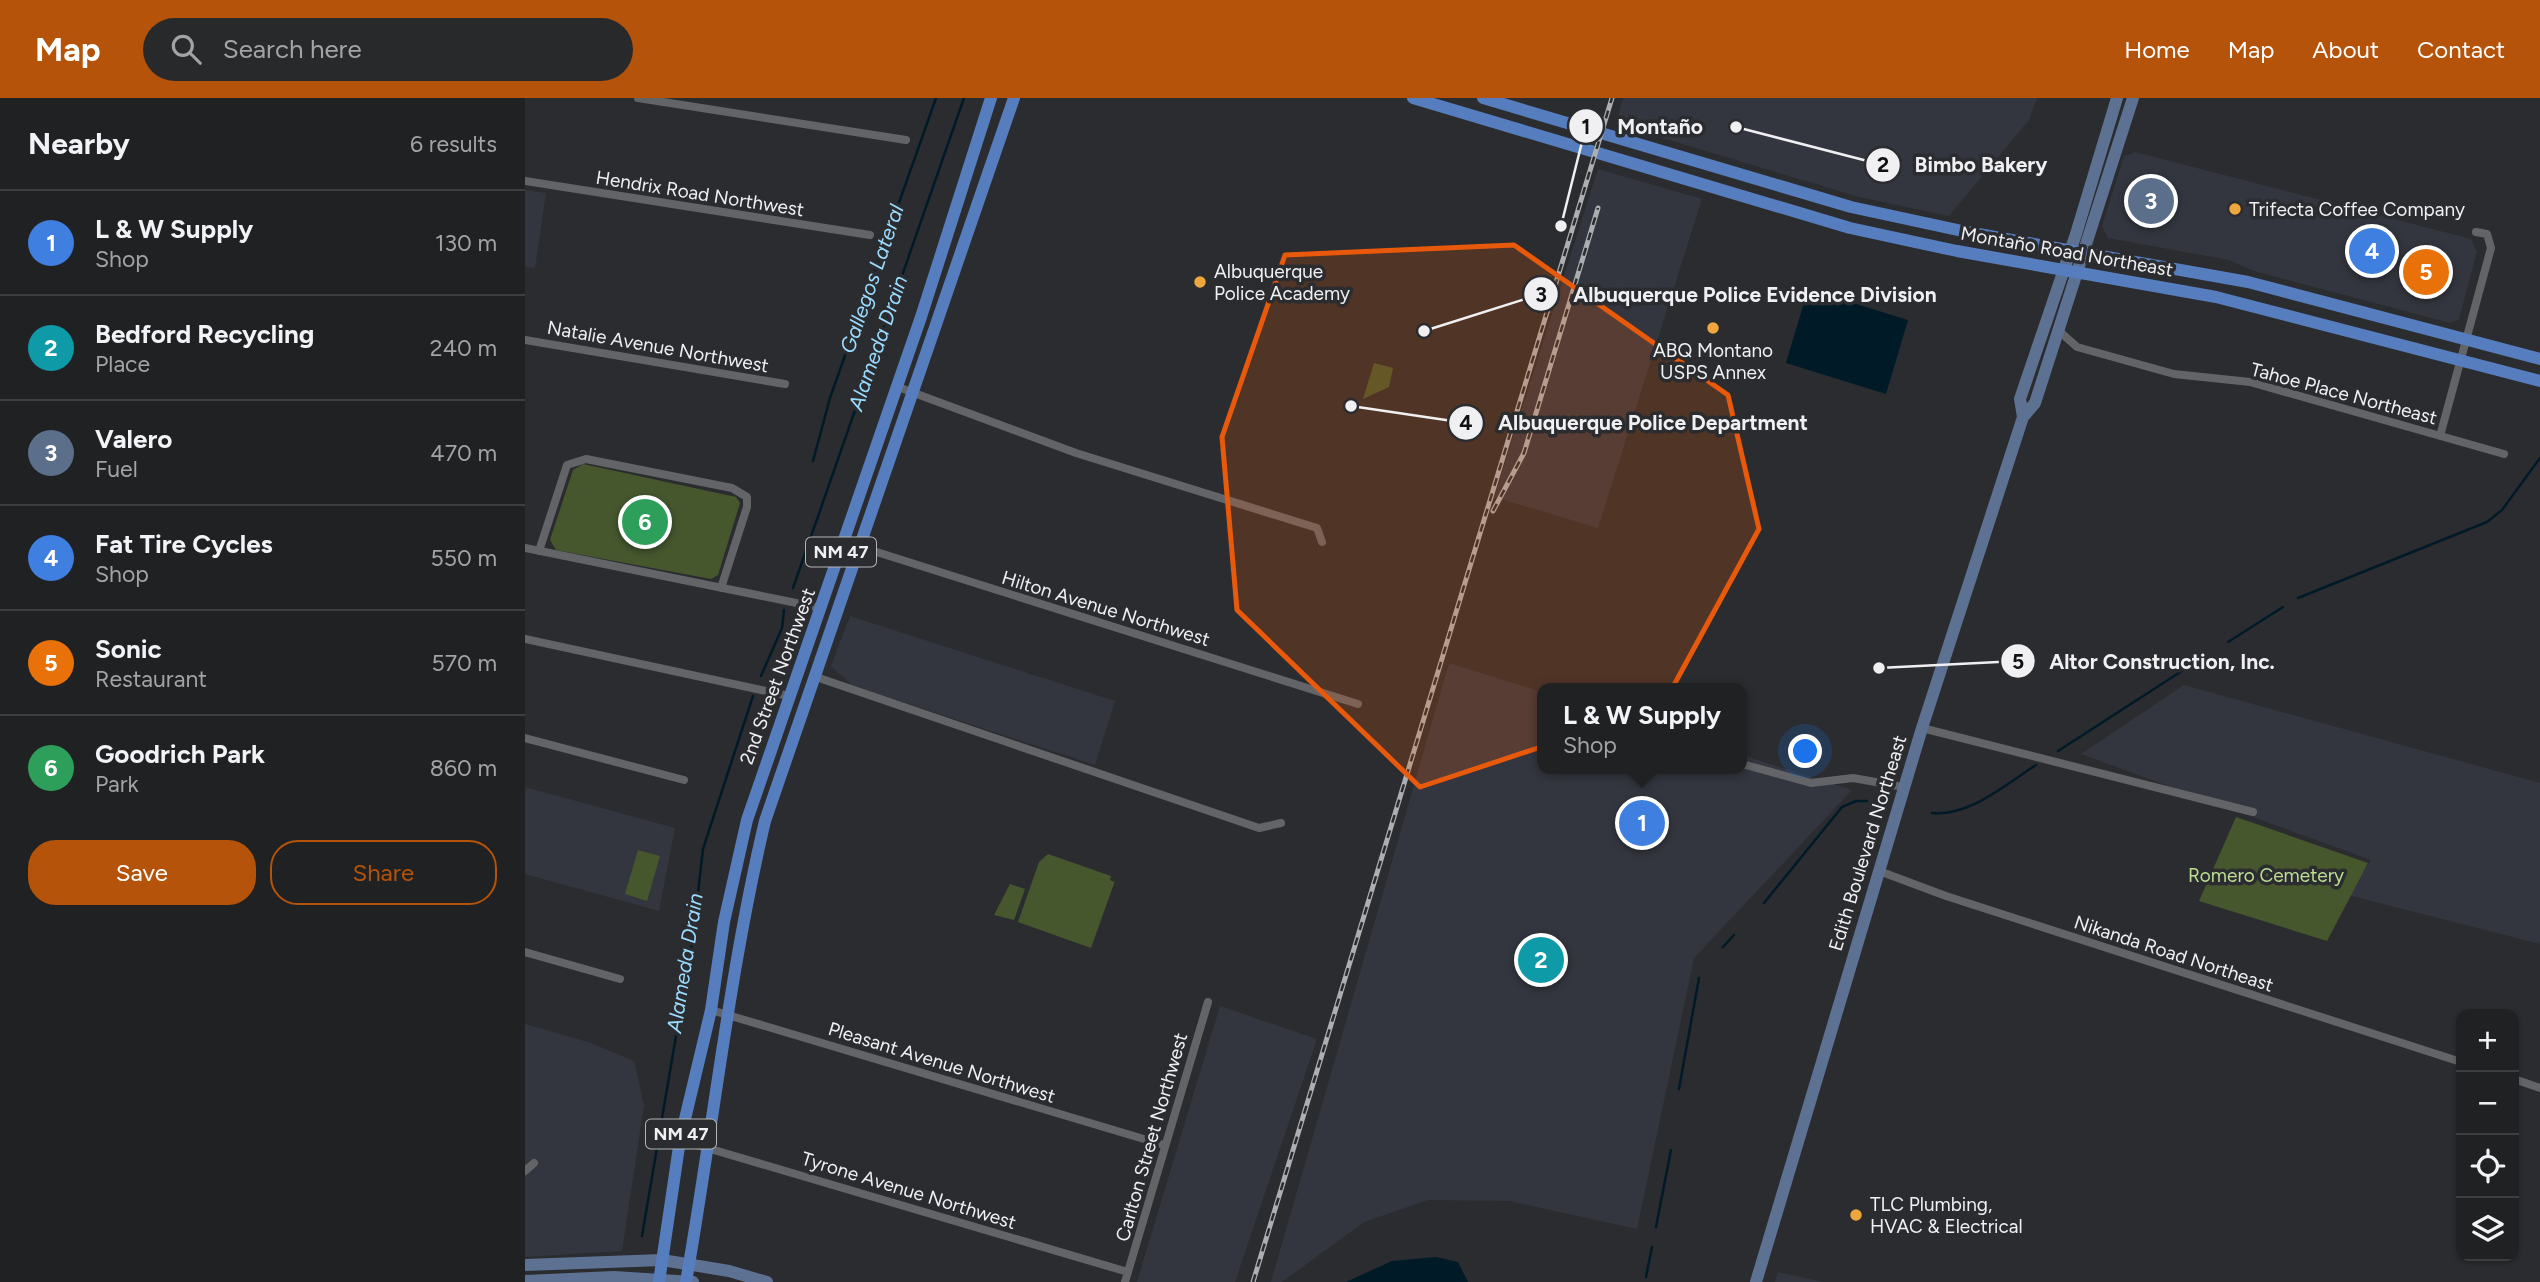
<!DOCTYPE html>
<meta charset="utf-8">
<style>
:root{--surface:#202123;--page:#28292b;--text:#f1f3f6;--muted:#a2a3a6;--line:#3d3e41;--accent:#b45309}
body{margin:0;font-family:Figtree,sans-serif;background:var(--page);color:var(--text)}
.controls{position:absolute;right:21px;bottom:21px;display:grid;overflow:hidden;border-radius:14px;box-shadow:0 2px 5px #0004}
.controls button{width:63px;height:63px;display:grid;place-items:center;padding:0;border:0;border-bottom:2px solid var(--line);background:var(--surface);color:var(--text);font:35px sans-serif}
.you{position:absolute;left:1281px;top:654px;width:24px;height:24px;margin:-18px;border:5px solid #fff;border-radius:50%;background:#1a73e8;box-shadow:0 0 0 10px #1a73e833}
.badge{display:grid;place-items:center;width:46px;height:46px;border-radius:50%;background:var(--accent);color:#fff;font-size:23px;font-weight:700}
.pin{position:absolute;translate:-50% -50%;border:4px solid #fff;box-shadow:0 2px 7px #0006}
.popup{position:absolute;left:1012px;top:585px;width:210px;height:91px;box-sizing:border-box;display:grid;place-content:center;border-radius:14px;background:var(--surface);filter:drop-shadow(0 2px 5px #0005);font-size:23px;white-space:nowrap;color:var(--muted)}
.popup b{font-size:26px;color:var(--text)}
.popup::after{content:'';position:absolute;left:50%;top:100%;margin-left:-14px;border:14px solid transparent;border-top-color:var(--surface)}
.list{margin:0;padding:0;list-style:none}
h2{display:flex;justify-content:space-between;align-items:center;height:91px;margin:0;padding:0 28px;font-size:30px}
h2 small{font-size:23px;font-weight:400;color:var(--muted)}
.list li{display:grid;grid-template-columns:46px 1fr auto;gap:21px;align-items:center;box-sizing:border-box;height:105px;padding:0 28px;border-top:2px solid var(--line)}
.list b{display:block;font-size:26px;white-space:nowrap}
.list p{margin:0;font-size:23px;white-space:nowrap;color:var(--muted)}
.list em{font-size:23px;font-style:normal;color:var(--muted)}
.actions{display:flex;gap:14px;padding:21px 28px}
.actions a{flex:1;padding:16px 0;border:2px solid var(--accent);border-radius:28px;text-align:center;font-size:24px;color:var(--accent)}
.actions .main{background:var(--accent);color:#fff}
.icon{flex:none;width:38px;height:38px;fill:none;stroke:currentColor;stroke-width:2;stroke-linecap:round;stroke-linejoin:round}
.map{position:relative;flex:none;width:2015px;height:1184px;overflow:hidden}
header{display:flex;align-items:center;gap:42px;box-sizing:border-box;height:98px;padding:0 35px;background:var(--accent);color:#fff}
header strong{font-size:33px}
nav{display:flex;gap:38px;margin-inline-start:auto;font-size:24px}
.search{width:490px;height:63px;background:var(--page);display:flex;align-items:center;gap:18px;box-sizing:border-box;padding:0 24px;border-radius:38px;color:var(--muted);font-size:26px}
main{display:flex}
aside{flex:1;background:var(--surface)}
.map>svg:first-child{display:block}
.built{fill:#34363f}
.green{fill:#46572e}
.water{fill:#001a28}
.lines{fill:none;stroke-linecap:round;stroke-linejoin:round}
.stream{stroke:#001a28;stroke-width:2.5}
.street{stroke:#636468;stroke-width:8}
.secondary{stroke:#5d7193;stroke-width:12}
.primary{stroke:#567ebe;stroke-width:12}
.rail-casing{stroke:#adaeb1;stroke-width:5}
.rail{stroke:#2b2c2f;stroke-width:2.5;stroke-dasharray:8;stroke-linecap:butt}
.marked{fill:#e8590c;fill-opacity:0.2;stroke:#e8590c;stroke-width:5;stroke-linejoin:round}
.poi-dot{fill:#eea73d;stroke:#2b2c2f;stroke-width:2.5}
.labels{text-anchor:middle;stroke-width:7;stroke-linejoin:round;paint-order:stroke}
.shield{fill:#2b2c2f;stroke:#b5b5b8;stroke-width:2}
.shield-label{font-size:18px;font-weight:bold;fill:#f0f0f3}
.street-label{font-size:19px;fill:#f0f0f3;stroke:#2b2c2f}
.poi-label{font-size:19px;fill:#f0f0f3;stroke:#2b2c2f;text-anchor:start}
.park-label{font-size:19px;fill:#bcdd93;stroke:#2b2c2f}
.water-label{font-size:21px;font-style:italic;fill:#9adbff;stroke:#2b2c2f}
.leader{fill:none;stroke:#f0f0f3;stroke-width:2.5}
.callout-dot{fill:#f0f0f3;stroke:#2b2c2f;stroke-width:2.5}
.mark-label{font-size:21px;text-anchor:middle;font-weight:bold;fill:#111}
.callout-label{font-size:21px;text-anchor:middle;font-weight:bold;fill:#f0f0f3;stroke:#2b2c2f;stroke-width:7;stroke-linejoin:round;paint-order:stroke}
</style>
<header>
<strong>Map</strong>
<div class="search"><svg class="icon" aria-label="search" viewBox="0 0 24 24"><circle cx="10" cy="10" r="6"/><path d="M15 15l6 6"/></svg>Search here</div>
<nav><a>Home</a><a>Map</a><a>About</a><a>Contact</a></nav>
</header>
<main>
<aside>
<h2>Nearby<small>6 results</small></h2>
<ul class="list">
<li><span class="badge" style="background:#3f7fe0">1</span><div><b>L &amp; W Supply</b><p>Shop</p></div><em>130 m</em></li>
<li><span class="badge" style="background:#0f9aa8">2</span><div><b>Bedford Recycling</b><p>Place</p></div><em>240 m</em></li>
<li><span class="badge" style="background:#5c6f8a">3</span><div><b>Valero</b><p>Fuel</p></div><em>470 m</em></li>
<li><span class="badge" style="background:#3f7fe0">4</span><div><b>Fat Tire Cycles</b><p>Shop</p></div><em>550 m</em></li>
<li><span class="badge" style="background:#e8710a">5</span><div><b>Sonic</b><p>Restaurant</p></div><em>570 m</em></li>
<li><span class="badge" style="background:#2e9e5b">6</span><div><b>Goodrich Park</b><p>Park</p></div><em>860 m</em></li>
</ul>
<div class="actions"><a class="main">Save</a><a>Share</a></div>
</aside>
<div class="map">
<svg width="2015" height="1184" viewBox="0 0 2015 1184">
<rect width="100%" height="100%" fill="#2b2c2f"/>
<path class="built" d="M1098,0H1512L1504,22L1424,118L1334,99L1091,26Z
M1610,54L1946,141L1952,154L1934,221L1925,225L1729,173L1704,162L1583,140L1577,128L1599,58Z
M1073,71L1177,101L1073,430L969,399Z
M0,92L21,95L10,170L0,169Z
M325,518L590,603L570,667L328,588L306,568Z
M924,565L1017,594V671H1217V657L1327,692L1169,860L1112,1131L984,1103L903,1102L839,1124L757,1184H746Z
M1659,587L2015,685V846L1823,797L1846,762L1556,656Z
M0,689L150,730L134,813L0,776Z
M695,908L792,941L710,1184H612Z
M0,926L66,945L109,963L119,1007L97,1153L0,1159Z
M1253,1174L1298,1184H1250Z"/>
<path class="green" d="M849,265L868,270L864,289L838,301Z
M58,366L211,399L215,405L193,477L186,481L31,452L25,442L48,372Z
M1711,719L1843,765L1802,843L1674,803Z
M113,752L135,758L122,803L100,796Z
M523,756L586,778L585,782L589,784L591,780L566,850L493,824L514,764Z
M485,786L500,791L489,822L469,817Z"/>
<path class="water" d="M1283,191L1383,222L1361,296L1261,265Z
M911,1159L933,1164L943,1184H821L867,1163Z"/>
<g class="lines">
<path class="stream" d="M288,363L305,300L411,0
M268,490L439,0
M1773,500L1962,424L1977,412L2015,360
M1703,544L1758,509
M236,578L257,530L259,512
M1533,653L1677,560
M1407,715C1445,718 1480,687 1511,667
M1239,805L1317,709L1331,703H1342
M1198,849L1209,837
M1154,991L1174,880
M1131,1129L1146,1052
M117,1138L168,838L178,751L228,598
M1121,1179L1127,1149"/>
<path class="street" d="M113,0L381,42
M0,83L345,137
M1533,232L1552,249L1649,276L1725,284L1979,356
M0,242L260,286
M373,289L551,355L792,430L797,444
M1915,338L1966,150L1962,136L1951,134
M320,444L833,606
M0,450L296,510
M14,453L42,367L61,361L207,390L222,399V409L196,490
M0,541L264,598
M291,579L734,730L756,725
M1397,630L1728,714
M0,640L159,682
M1217,666L1286,685L1328,680L1379,689
M1354,773L1421,798L1936,964
M0,854L95,881
M186,912L639,1047
M1989,981L2015,990
M155,1042L603,1174
M0,1073L9,1065
M600,1184L683,904"/>
<path class="secondary" d="M1498,319L1495,301L1551,136L1592,0
M0,1167L137,1162L204,1173L242,1184
M0,1183L89,1179L168,1184
M1231,1184L1397,630L1498,319L1510,305L1608,0"/>
<path class="primary" d="M888,0L1325,130L1432,153L1691,199L2015,283
M958,0L1326,109L1442,134L1723,184L2015,261
M134,1184L155,1042L186,912L199,824L222,722L396,219L466,0
M161,1184C188,1030 204,875 240,723L489,0"/>
<g class="rail-casing">
<path id="rail" d="M968,413L999,355L1073,110
M728,1184L1087,0"/>
</g>
<use href="#rail" class="rail"/>
</g>
<path class="marked" d="M989,147L1203,297L1234,431L1137,609L895,689L712,512L697,339L760,157Z"/>
<g class="poi-dot">
<circle cx="1710" cy="111" r="7"/>
<circle cx="675" cy="184" r="7"/>
<circle cx="1188" cy="230" r="7"/>
<circle cx="1331" cy="1117" r="7"/>
</g>
<g class="labels">
<g class="shield">
<rect x="281" y="439.5" width="70" height="29" rx="5"/>
<rect x="121" y="1021.5" width="70" height="29" rx="5"/>
</g>
<g class="shield-label">
<text x="316" y="460">NM 47</text>
<text x="156" y="1042">NM 47</text>
</g>
<g class="street-label">
<text transform="translate(175 95) rotate(9)" y="7">Hendrix Road Northwest</text>
<text transform="translate(1542 153) rotate(10)" y="7">Montaño Road Northeast</text>
<text transform="translate(133 248) rotate(10)" y="7">Natalie Avenue Northwest</text>
<text transform="translate(1819 295) rotate(15)" y="7">Tahoe Place Northeast</text>
<text transform="translate(581 510) rotate(17)" y="7">Hilton Avenue Northwest</text>
<text transform="translate(252 578) rotate(-70)" y="7">2nd Street Northwest</text>
<text transform="translate(1342 745) rotate(-73)" y="7">Edith Boulevard Northeast</text>
<text transform="translate(1649 855) rotate(18)" y="7">Nikanda Road Northeast</text>
<text transform="translate(417 964) rotate(17)" y="7">Pleasant Avenue Northwest</text>
<text transform="translate(626 1039) rotate(-74)" y="7">Carlton Street Northwest</text>
<text transform="translate(384 1092) rotate(17)" y="7">Tyrone Avenue Northwest</text>
</g>
<g class="poi-label">
<text x="1724" y="118">Trifecta Coffee Company</text>
<text x="689" y="180">Albuquerque<tspan x="689" dy="22">Police Academy</tspan></text>
<text x="1188" y="259" text-anchor="middle">ABQ Montano<tspan x="1188" dy="22">USPS Annex</tspan></text>
<text x="1345" y="1113">TLC Plumbing,<tspan x="1345" dy="22">HVAC &amp; Electrical</tspan></text>
</g>
<g class="park-label">
<text x="1741" y="784">Romero Cemetery</text>
</g>
<g class="water-label">
<text transform="translate(347 181) rotate(-71)" y="7">Gallegos Lateral</text>
<text transform="translate(353 245) rotate(-71)" y="7">Alameda Drain</text>
<text transform="translate(160 865) rotate(-81)" y="7">Alameda Drain</text>
</g>
</g>
<path class="leader" d="M1036 128L1061 28M1211 29L1358 67M899 233L1016 196M826 308L941 325M1354 570L1493 563"/>
<g class="callout-dot">
<circle cx="1036" cy="128" r="7"/>
<circle cx="1211" cy="29" r="7"/>
<circle cx="899" cy="233" r="7"/>
<circle cx="826" cy="308" r="7"/>
<circle cx="1354" cy="570" r="7"/>
<circle cx="1061" cy="28" r="18"/>
<circle cx="1358" cy="67" r="18"/>
<circle cx="1016" cy="196" r="18"/>
<circle cx="941" cy="325" r="18"/>
<circle cx="1493" cy="563" r="18"/>
</g>
<g class="mark-label">
<text x="1061" y="36">1</text>
<text x="1358" y="74">2</text>
<text x="1016" y="204">3</text>
<text x="941" y="332">4</text>
<text x="1493" y="571">5</text>
</g>
<g class="callout-label">
<text x="1135" y="36">Montaño</text>
<text x="1456" y="74">Bimbo Bakery</text>
<text x="1230" y="204">Albuquerque Police Evidence Division</text>
<text x="1128" y="332">Albuquerque Police Department</text>
<text x="1637" y="571">Altor Construction, Inc.</text>
</g>
</svg>
<div class="controls">
<button>+</button>
<button>−</button>
<button><svg class="icon" aria-label="locate" viewBox="0 0 24 24"><circle cx="12" cy="12" r="6"/><path d="M12 2v4M12 18v4M2 12h4M18 12h4"/></svg></button>
<button><svg class="icon" aria-label="layers" viewBox="0 0 24 24"><path d="M12 4l9 5-9 5-9-5zM3 14l9 5 9-5"/></svg></button>
</div>
<div class="you"></div>
<div class="pin badge" style="left:1117px;top:725px;background:#3f7fe0">1</div>
<div class="popup"><b>L &amp; W Supply</b>Shop</div>
<div class="pin badge" style="left:1016px;top:862px;background:#0f9aa8">2</div>
<div class="pin badge" style="left:1626px;top:103px;background:#5c6f8a">3</div>
<div class="pin badge" style="left:1847px;top:153px;background:#3f7fe0">4</div>
<div class="pin badge" style="left:1901px;top:174px;background:#e8710a">5</div>
<div class="pin badge" style="left:120px;top:424px;background:#2e9e5b">6</div>
</div>
</main>
